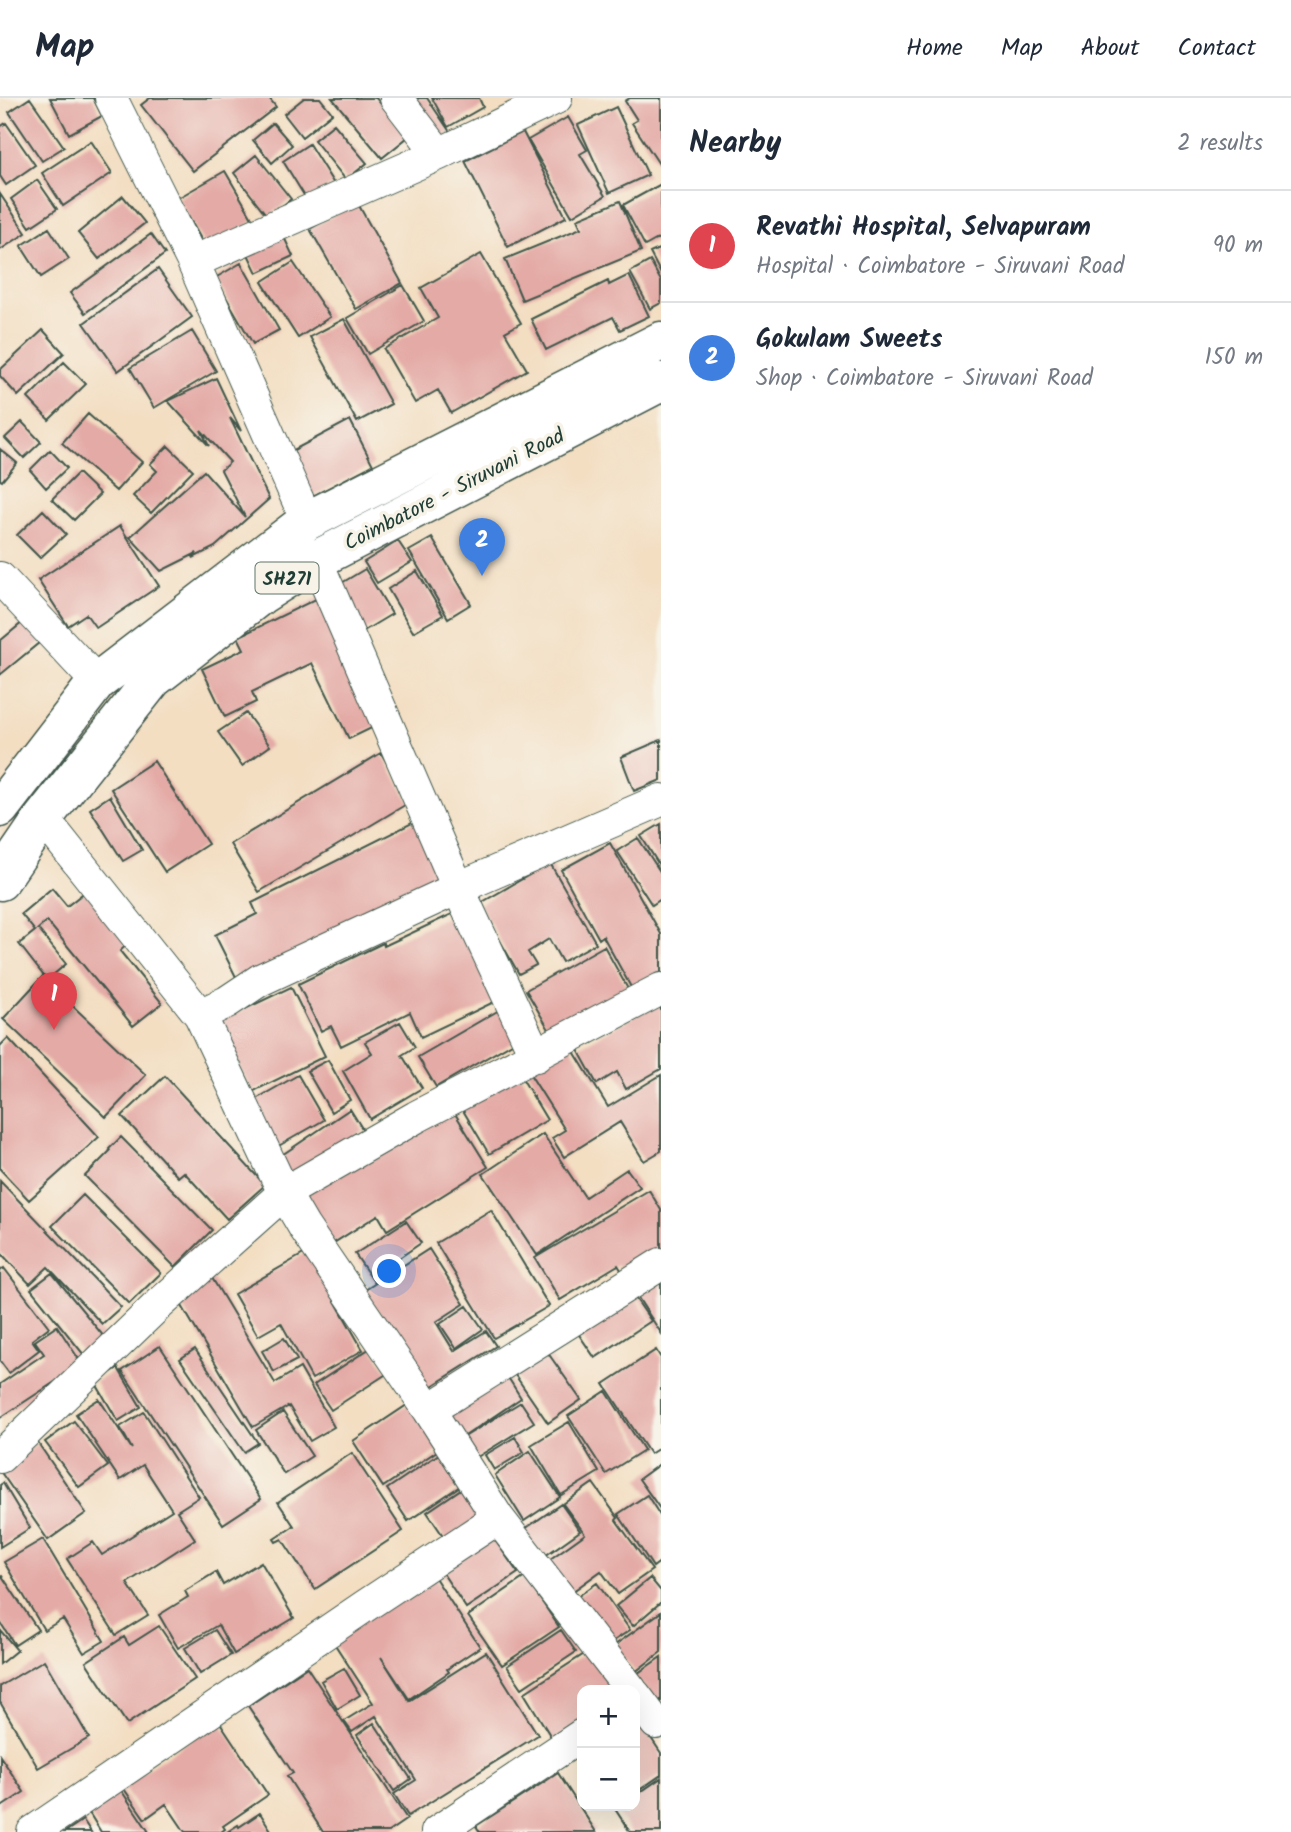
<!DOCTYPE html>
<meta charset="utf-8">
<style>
:root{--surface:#fff;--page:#f6f6f7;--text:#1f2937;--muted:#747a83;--line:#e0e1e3;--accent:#1f6fb2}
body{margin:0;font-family:Kalam,sans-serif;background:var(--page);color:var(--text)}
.controls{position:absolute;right:21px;bottom:21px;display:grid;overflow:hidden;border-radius:14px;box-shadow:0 7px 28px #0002}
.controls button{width:63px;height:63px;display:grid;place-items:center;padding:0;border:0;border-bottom:2px solid var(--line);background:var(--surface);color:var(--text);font:35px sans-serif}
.you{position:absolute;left:390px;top:1174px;width:24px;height:24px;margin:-18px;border:5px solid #fff;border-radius:50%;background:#1a73e8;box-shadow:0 0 0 10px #1a73e833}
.badge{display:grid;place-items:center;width:46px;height:46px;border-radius:50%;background:var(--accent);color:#fff;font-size:23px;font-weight:700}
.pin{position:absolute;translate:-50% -58px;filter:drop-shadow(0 2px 4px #0008)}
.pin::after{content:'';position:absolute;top:37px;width:24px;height:21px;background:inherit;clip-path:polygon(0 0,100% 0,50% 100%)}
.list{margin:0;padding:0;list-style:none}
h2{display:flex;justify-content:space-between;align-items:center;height:91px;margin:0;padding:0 28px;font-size:30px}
h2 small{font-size:23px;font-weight:400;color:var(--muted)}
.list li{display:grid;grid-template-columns:46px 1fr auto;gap:21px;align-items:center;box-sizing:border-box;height:112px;padding:0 28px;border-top:2px solid var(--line)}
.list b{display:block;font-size:26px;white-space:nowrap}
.list p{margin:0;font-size:23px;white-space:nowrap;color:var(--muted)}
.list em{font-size:23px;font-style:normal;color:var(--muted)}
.map{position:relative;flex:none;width:661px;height:1734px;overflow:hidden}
header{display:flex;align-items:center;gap:42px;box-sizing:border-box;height:98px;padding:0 35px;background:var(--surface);border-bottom:2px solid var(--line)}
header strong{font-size:33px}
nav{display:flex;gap:38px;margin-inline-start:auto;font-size:24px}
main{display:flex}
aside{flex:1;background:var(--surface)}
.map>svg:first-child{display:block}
.building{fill:#e4aaa6}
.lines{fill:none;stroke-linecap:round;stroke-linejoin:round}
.street-casing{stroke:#3f5549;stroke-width:34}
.primary-casing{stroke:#3f5549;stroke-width:41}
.street{stroke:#fff;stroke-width:32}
.primary{stroke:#fff;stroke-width:38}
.labels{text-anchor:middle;stroke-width:7;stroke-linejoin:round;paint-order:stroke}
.shield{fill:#f7f3e8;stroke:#60746a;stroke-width:2}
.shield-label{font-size:19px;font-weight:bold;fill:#1f3d34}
.street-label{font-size:21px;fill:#1f3d34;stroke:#f7f3e8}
</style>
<header>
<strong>Map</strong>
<nav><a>Home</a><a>Map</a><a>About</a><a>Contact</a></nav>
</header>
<main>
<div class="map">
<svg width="661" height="1734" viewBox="0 0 661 1734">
<rect width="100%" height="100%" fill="#f7f3e8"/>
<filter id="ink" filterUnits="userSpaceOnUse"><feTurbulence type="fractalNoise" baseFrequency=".0143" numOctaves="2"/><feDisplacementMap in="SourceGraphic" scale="14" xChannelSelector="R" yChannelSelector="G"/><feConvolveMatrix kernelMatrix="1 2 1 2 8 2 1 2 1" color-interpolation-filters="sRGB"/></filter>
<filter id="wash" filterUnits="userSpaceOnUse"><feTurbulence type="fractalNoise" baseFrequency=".00686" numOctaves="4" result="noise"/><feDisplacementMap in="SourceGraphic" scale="28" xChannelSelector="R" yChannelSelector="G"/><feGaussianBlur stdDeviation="1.57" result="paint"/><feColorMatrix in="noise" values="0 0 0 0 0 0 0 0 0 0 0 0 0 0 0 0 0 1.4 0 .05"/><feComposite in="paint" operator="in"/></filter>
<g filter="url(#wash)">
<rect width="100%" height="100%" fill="#f3dec2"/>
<g id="blocks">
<path class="building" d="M30,0L64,49L42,63L9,14Z
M50,0H93L102,18L69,36Z
M150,0H269L276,9L193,73L141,7Z
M304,0H320L332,15L302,39L284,16Z
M332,0H376L408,39L382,60Z
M413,0H427L450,34L435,44Z
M432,0H479L483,9L448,29Z
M630,0H661V69L632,25L637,22L625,3Z
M616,9L648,77L609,95L578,27Z
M568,19L587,52L580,56L605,98L572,118L528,42Z
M6,25L35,67L6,87L0,78V29Z
M273,25L292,47L272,65L253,42Z
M334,26L367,65L346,82L314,42Z
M523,34L566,119L508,149L465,63Z
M91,43L112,75L63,108L42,75Z
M309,46L334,86L307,102L283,63Z
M256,57L291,101L268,119L234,75Z
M225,73L254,123L206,150L178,100Z
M37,82L57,111L30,129L11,101Z
M661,86V139L645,148L623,107Z
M0,96L26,135L0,152Z
M123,98L145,125L99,161L78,135Z
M620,103L641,153L522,202L505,161L581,130L577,121Z
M357,104L402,185L356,211L310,131Z
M49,130L69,161L41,179L21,148Z
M282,135L293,158L257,175L246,152Z
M151,136L165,156L85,215L70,195Z
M661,150V176L650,155Z
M481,156L521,225L505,234L527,272L451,315L438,292L415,305L384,251L438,220L421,190Z
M650,163L661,183V205L650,211L630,174Z
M293,164L330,219L298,240L262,184Z
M241,165L279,232L253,246L215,180Z
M158,171L192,219L118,273L84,225Z
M629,177L649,218L620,232L613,219L546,252L531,221L608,183L609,187Z
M403,187L424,223L368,256L347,220Z
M344,221L391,306L357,324L310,239Z
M43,232L64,255L18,298L0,278V272Z
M192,233L216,273L154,310L130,270Z
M64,264L86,286L49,322L28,300Z
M216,280L241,333L230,320L269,401L215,449L193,460L197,455L161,473L130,439L204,373L245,419L221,372L230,364L201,332L209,348L168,303Z
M88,316L142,364L116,393L62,345Z
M350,322L373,367L309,400L286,356Z
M22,324L41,344L24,360L5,340Z
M168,348L193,372L151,415L133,398L157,373L150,366Z
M0,351L17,365L2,383L0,382Z
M50,352L67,370L46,390L30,372Z
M78,375L100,396L74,422L52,401Z
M43,412L66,436L40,460L17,437Z
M120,428L159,488L96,530L86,516L68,528L38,482Z
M432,440L471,506L448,520L409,453Z
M398,443L412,464L377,485L364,464Z
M365,471L392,516L362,534L335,489Z
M417,473L443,517L413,534L388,491Z
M324,497L384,624L349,641L312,565L252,594L256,604L225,619L202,571L244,551L238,539Z
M23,524L40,544L0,577V543Z
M246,615L270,648L242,668L218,634Z
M661,642V682L634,693L621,659Z
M381,655L410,704L259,794L230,746Z
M154,663L208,746L165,774L111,691Z
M110,698L142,752L123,763L90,711Z
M416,723L445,783L237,881L215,837L257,816L252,805Z
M661,726V770L641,738Z
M638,740L661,775V801L652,807L617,753Z
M610,745L661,836V877L633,893L603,838L599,841L561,772Z
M550,765L596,845L562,864L549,841L528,854L536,867L519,876L479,806Z
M52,790L67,808L86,793L129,845L120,853L162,905L133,928L47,823L38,831L66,866L47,882L19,846L35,833L21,816Z
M454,815L496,903L421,939L410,914L341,948L331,928L321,933L298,886L383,845L384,848Z
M604,848L628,891L551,935L526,892Z
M42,879L146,977L106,1019L3,921Z
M291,889L325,958L252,994L218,924Z
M661,904V971L626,991L617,974L597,986L577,950Z
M501,911L519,941L436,989L418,959Z
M400,924L415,949L402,957L422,990L370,1021L343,973L372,955L365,944Z
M8,940L99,1039L29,1102L0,1071V948Z
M570,947L608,1009L661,977V1053L644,1063L620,1024L564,1059L552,1040L565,1032L528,973Z
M328,962L350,1002L331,1014L307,973Z
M519,975L547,1022L489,1056L461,1009Z
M298,977L324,1022L275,1050L249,1005Z
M165,978L265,1087L227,1121L184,1074L178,1079L122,1018Z
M449,1006L488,1069L387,1132L378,1117L332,1146L302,1097Z
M350,1011L363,1032L292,1080L279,1059Z
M543,1036L585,1099L627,1071L640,1089L537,1157L483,1076Z
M121,1039L212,1132L175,1169L85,1078L110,1053L109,1051Z
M0,1083L121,1209L102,1226L48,1169L30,1186L0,1154Z
M649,1092L661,1112V1159L626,1180L618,1167L560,1202L535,1160Z
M83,1097L161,1175L129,1206L52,1128Z
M491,1112L549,1208L494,1240L436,1145Z
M406,1123L421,1145L389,1167L392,1172L374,1184L355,1156Z
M429,1151L464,1206L436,1224L454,1253L486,1233L496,1248L427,1291L365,1192Z
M307,1154L363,1252L312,1281L281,1225L258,1238L234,1196Z
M4,1170L49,1229L32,1242L39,1252L9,1275L0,1263V1173Z
M661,1170V1235L631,1189Z
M52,1175L105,1240L84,1257L31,1191Z
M212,1180L275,1285L300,1270L334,1329L310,1343L289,1308L253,1329L178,1201Z
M629,1191L651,1223L595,1260L573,1228Z
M467,1208L483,1231L456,1250L440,1226Z
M57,1228L82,1266L0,1320V1286L44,1256L35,1243Z
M284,1240L297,1262L274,1274L262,1253Z
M160,1248L261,1401L223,1426L122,1273Z
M543,1248L581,1302L548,1325L511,1271Z
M372,1249L388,1275L331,1312L314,1287Z
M195,1251L258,1345L244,1354L180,1261Z
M656,1252L661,1260V1349L650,1356L604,1286Z
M118,1270L141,1309L118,1323L95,1284Z
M504,1273L521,1300L462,1340L444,1312Z
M606,1293L644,1352L606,1376L568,1318Z
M99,1301L132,1351L120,1329L144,1314L199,1399L177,1413L195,1441L127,1485L148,1517L116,1537L67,1461L93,1444L102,1457L172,1412L143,1367L120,1382L76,1316Z
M521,1304L534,1324L474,1361L461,1341Z
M410,1305L440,1351L383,1389L353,1343Z
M283,1314L312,1358L284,1376L256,1332Z
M74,1323L108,1368L79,1389L45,1344Z
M569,1324L599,1374L561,1397L531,1347Z
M515,1339L524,1354L494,1372L485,1357Z
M38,1345L86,1415L48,1442L0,1373V1371Z
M530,1353L560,1399L524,1423L495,1377Z
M442,1354L463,1386L408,1423L387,1391Z
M352,1355L403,1433L315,1491L282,1441L276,1444L274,1441L294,1428L278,1404Z
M661,1365V1412L639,1381Z
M3,1385L30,1430L0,1449V1387Z
M593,1385L618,1420L616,1422L652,1472L618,1496L601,1473L569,1496L546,1464L585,1436L563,1406Z
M464,1389L488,1423L450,1448L427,1414Z
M647,1397L661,1419V1463L653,1469L618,1416Z
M561,1406L580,1433L542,1460L522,1433Z
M487,1431L518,1475L466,1510L436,1465Z
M43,1441L104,1543L84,1555L63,1521L44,1532L4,1464Z
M261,1464L294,1520L234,1556L218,1527L178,1550L159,1517L188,1499L185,1493L216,1474L223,1487Z
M430,1472L480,1549L447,1571L449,1574L409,1601L381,1559L409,1603L486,1554L538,1637L408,1718L394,1696L416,1682L376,1618L352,1634L344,1623L373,1605L332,1542Z
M2,1478L38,1532L15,1547L0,1524V1479Z
M525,1479L559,1529L502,1567L468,1518Z
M650,1480L661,1493V1504L633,1528L616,1508Z
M597,1485L630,1532L609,1546L577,1499Z
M661,1514V1554L635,1574L615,1547Z
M159,1528L195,1581L127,1626L86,1564L124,1539L129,1547Z
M0,1532L17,1552L0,1566Z
M215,1532L231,1557L200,1576L185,1550Z
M561,1532L576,1554L522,1590L507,1568Z
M589,1553L614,1592H582V1624L553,1642L524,1595Z
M661,1559V1606L634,1578Z
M44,1562L89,1640L38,1670L0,1604V1588Z
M307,1569L407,1721L388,1734H323L287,1678L293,1675L248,1608Z
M344,1570L360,1597L337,1611L321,1583Z
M219,1623L268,1697L223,1728L225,1731L221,1734H185L166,1706L145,1721L122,1688Z
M374,1625L411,1681L394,1693L357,1637Z
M641,1625L661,1655V1677L635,1695V1629Z
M0,1658L24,1694L0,1710Z
M558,1675L596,1734H480L476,1728Z
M661,1680V1734H630L615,1711L620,1708H635V1698Z
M121,1692L149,1734H101L88,1713Z
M260,1715L272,1734H227L238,1727L239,1729Z
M83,1722L91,1734H65Z"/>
</g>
</g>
<g filter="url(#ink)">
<use href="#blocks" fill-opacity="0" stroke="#3f5549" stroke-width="2"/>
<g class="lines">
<g class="street-casing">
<path id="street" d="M111,0L193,164
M396,0L439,56
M307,423L193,164L439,56L556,0
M316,462L458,790L260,882L227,904L200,917L284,1095L304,1129L429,1312L498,1420L631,1592
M0,480L97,584
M43,720L200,917
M536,958L458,790L661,702
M429,1312L661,1166
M0,1359L154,1211L284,1095L416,1019L661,891
M635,1597L656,1625
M33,1734L365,1508L498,1420
M437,1734L582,1637"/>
</g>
<g class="primary-casing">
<path id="primary" d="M0,710L97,584L307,423L661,243
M0,783L43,720L153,581L261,497L316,462L661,284"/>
</g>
<use href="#street" class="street"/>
<use href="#primary" class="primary"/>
</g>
</g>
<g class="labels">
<rect class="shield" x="255.5" y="464.5" width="63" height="31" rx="5"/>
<g class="shield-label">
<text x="287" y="487">SH271</text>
</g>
<g class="street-label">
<text transform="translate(454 391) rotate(-27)" y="7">Coimbatore - Siruvani Road</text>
</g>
</g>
</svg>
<div class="controls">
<button>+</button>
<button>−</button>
</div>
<div class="you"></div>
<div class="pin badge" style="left:54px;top:932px;background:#e0444e">1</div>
<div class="pin badge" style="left:482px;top:478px;background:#3f7fe0">2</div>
</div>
<aside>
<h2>Nearby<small>2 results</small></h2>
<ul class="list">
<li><span class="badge" style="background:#e0444e">1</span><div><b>Revathi Hospital, Selvapuram</b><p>Hospital · Coimbatore - Siruvani Road</p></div><em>90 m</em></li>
<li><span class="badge" style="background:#3f7fe0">2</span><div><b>Gokulam Sweets</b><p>Shop · Coimbatore - Siruvani Road</p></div><em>150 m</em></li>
</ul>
</aside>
</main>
